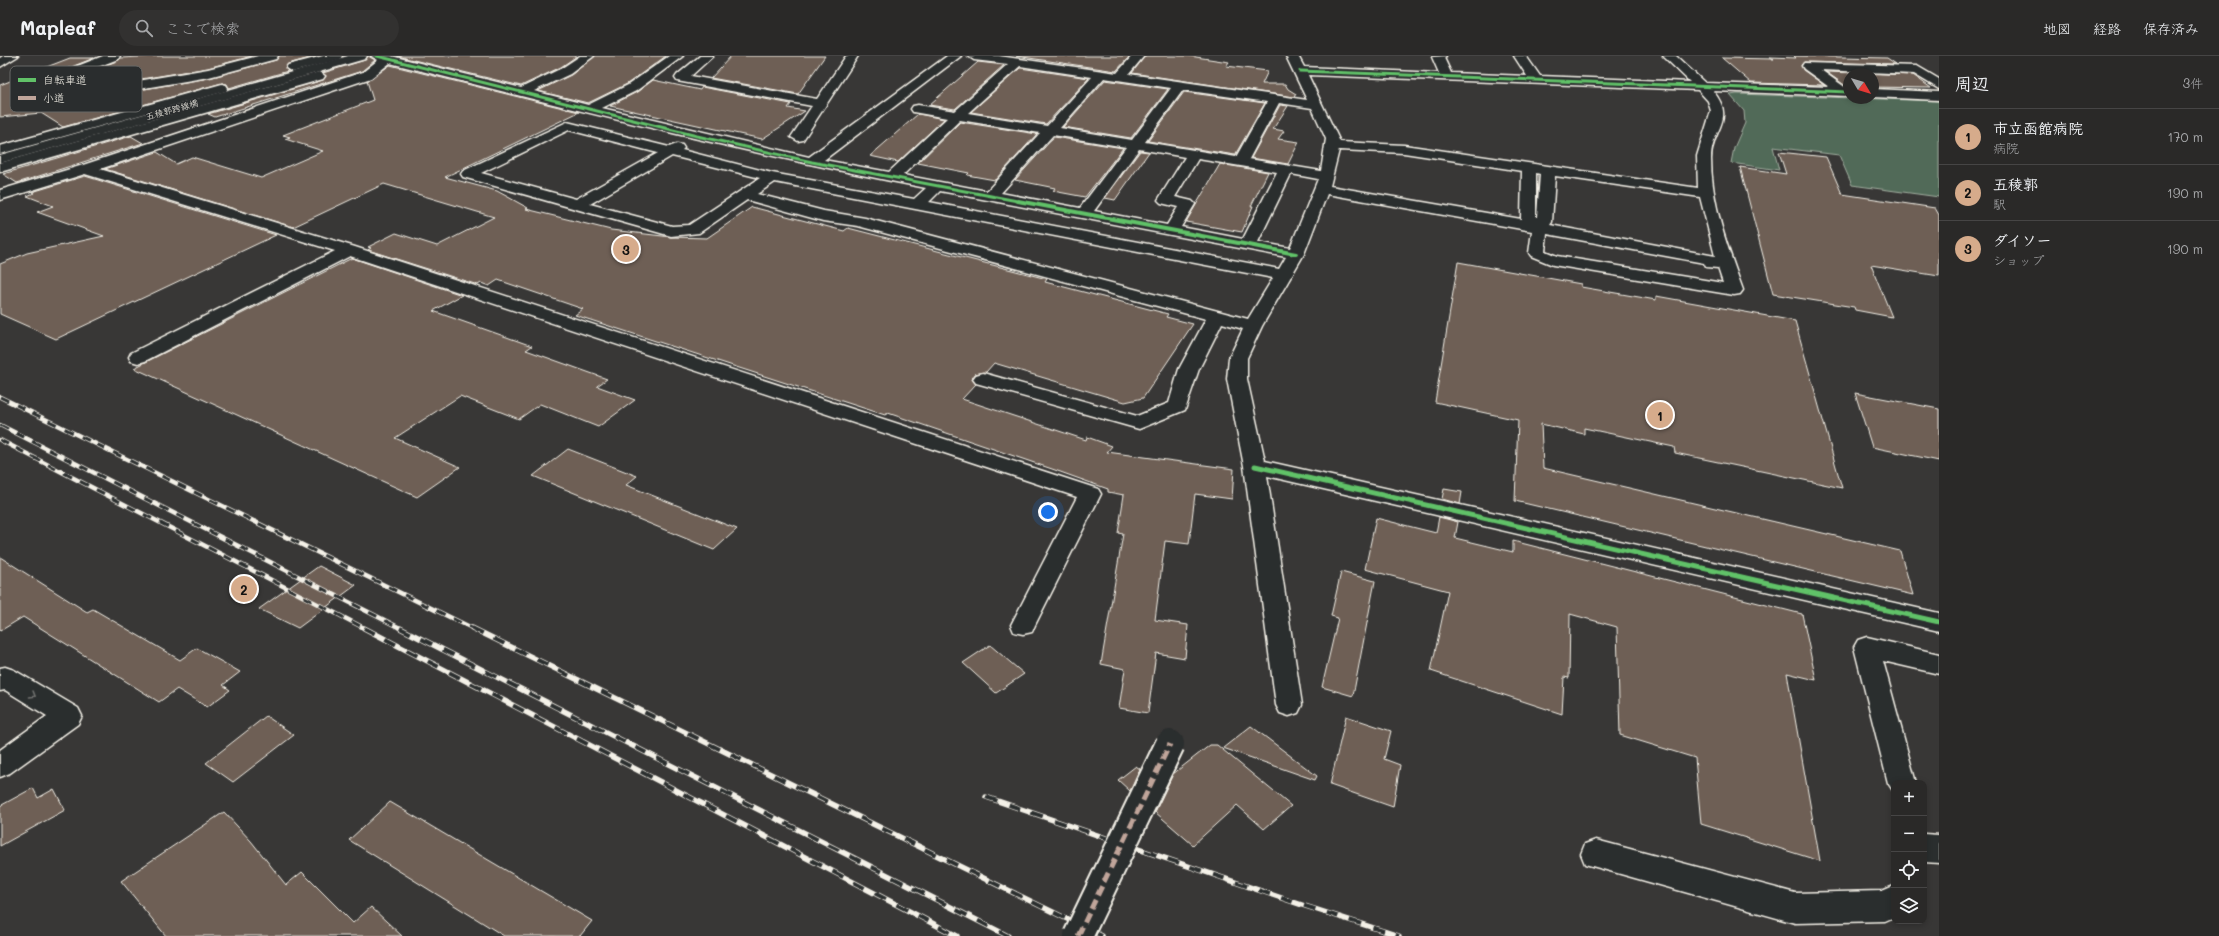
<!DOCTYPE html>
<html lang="ja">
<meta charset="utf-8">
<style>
:root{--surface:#2a2928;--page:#323130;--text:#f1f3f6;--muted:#a5a6a8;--line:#464545;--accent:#d6ab8b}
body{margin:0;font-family:Mali,"Klee One",sans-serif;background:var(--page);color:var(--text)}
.controls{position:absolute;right:12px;bottom:12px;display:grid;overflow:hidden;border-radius:8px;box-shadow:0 2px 6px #0003}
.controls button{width:36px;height:36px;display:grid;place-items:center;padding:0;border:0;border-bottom:1px solid var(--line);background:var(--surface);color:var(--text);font:20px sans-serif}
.compass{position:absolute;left:1843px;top:12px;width:36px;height:36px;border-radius:50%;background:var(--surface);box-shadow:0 2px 6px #0003;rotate:128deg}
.you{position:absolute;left:1048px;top:456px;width:14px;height:14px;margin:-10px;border:3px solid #fff;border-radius:50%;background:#1a73e8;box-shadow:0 0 0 6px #1a73e833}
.badge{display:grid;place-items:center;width:26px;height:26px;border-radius:50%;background:var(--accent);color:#111;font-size:13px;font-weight:700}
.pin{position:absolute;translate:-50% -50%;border:2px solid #fff;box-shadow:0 1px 4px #0006}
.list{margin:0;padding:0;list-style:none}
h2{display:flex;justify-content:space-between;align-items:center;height:52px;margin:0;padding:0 16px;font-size:17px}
h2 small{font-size:13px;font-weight:400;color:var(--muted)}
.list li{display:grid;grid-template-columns:26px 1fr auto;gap:12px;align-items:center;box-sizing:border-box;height:56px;padding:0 16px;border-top:1px solid var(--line)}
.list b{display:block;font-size:15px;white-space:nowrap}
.list p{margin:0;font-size:13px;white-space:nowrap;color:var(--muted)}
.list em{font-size:13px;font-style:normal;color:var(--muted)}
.icon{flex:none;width:22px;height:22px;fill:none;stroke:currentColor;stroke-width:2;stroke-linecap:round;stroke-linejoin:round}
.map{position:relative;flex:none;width:1939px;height:880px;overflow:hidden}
header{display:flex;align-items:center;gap:24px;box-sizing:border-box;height:56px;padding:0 20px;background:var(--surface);border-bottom:1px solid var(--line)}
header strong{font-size:19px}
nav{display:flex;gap:22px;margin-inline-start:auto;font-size:14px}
.search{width:280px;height:36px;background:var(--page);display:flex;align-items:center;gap:10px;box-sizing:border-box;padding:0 14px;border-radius:22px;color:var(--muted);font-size:15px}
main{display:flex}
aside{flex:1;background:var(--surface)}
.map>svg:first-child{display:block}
.green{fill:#516b59;stroke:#a2aea0}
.building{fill:#6e5e54;stroke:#f4f1e8}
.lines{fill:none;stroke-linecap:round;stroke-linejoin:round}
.minor-casing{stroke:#f4f1e8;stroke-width:3}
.major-casing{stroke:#f4f1e8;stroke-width:3}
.minor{fill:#2a2d2e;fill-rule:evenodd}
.major{fill:#2a2d2e;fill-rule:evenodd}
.rail-far1-casing{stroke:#f4f1e8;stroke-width:4.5}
.rail-casing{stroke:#f4f1e8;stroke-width:5.5}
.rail-far1{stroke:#2a2d2e;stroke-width:3;stroke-dasharray:9;stroke-linecap:butt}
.rail{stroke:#2a2d2e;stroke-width:4;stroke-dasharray:12;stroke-linecap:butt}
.minor-bridge-casing{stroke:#f4f1e8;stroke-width:32;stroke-linecap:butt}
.minor-bridge{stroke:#2a2d2e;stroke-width:28}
.quiet{stroke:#c0a59a;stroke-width:5;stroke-dasharray:10 5;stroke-linecap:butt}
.cycleway-far2-casing{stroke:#2a2d2e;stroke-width:4.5}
.cycleway-far1-casing{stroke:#2a2d2e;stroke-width:6}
.cycleway-casing{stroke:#2a2d2e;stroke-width:8}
.cycleway-far2{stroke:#61c268;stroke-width:3}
.cycleway-far1{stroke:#61c268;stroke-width:4}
.cycleway{stroke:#61c268;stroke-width:5}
.oneway{stroke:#71726f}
.labels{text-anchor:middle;stroke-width:3;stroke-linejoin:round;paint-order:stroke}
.far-street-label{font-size:9px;fill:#f4f1e8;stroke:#2a2d2e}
.key{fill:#2a2d2e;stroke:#676866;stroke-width:1}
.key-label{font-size:11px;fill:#f4f1e8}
</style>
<header>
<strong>Mapleaf</strong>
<div class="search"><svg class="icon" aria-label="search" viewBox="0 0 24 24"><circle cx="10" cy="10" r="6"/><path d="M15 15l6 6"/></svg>ここで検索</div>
<nav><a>地図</a><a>経路</a><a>保存済み</a></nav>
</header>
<main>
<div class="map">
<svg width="1939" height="880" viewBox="0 0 1939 880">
<rect width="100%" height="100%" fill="#383736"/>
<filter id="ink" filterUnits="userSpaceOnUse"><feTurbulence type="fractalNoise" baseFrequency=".025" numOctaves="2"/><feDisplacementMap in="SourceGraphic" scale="8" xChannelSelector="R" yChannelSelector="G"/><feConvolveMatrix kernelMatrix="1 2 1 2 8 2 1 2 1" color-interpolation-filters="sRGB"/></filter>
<g filter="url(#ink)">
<path class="green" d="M1737,38L1939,45V141L1852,129L1839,99L1773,91L1779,114L1731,107L1734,92L1745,67L1744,55L1730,39Z"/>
<path class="building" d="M159,0H252L208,12L68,35L49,32L119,4L121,2Z
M279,0H317L288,8L285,12L288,15L229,32L227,28L222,27L63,71L41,57L0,61V29L70,2H94L26,29L24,32L26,37L68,46L209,22L276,4Z
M368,0L375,4L362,15L215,61L208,58L323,24L326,20L323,17L365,4Z
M397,0H577L561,11L521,30Z
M595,0H666L627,28L588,47L538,35L571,19Z
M731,0H825L798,38L711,22Z
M1016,0H1130L1116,15Z
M1145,0H1189L1229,6L1226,10L1268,15L1262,28H1285L1288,33L1296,38L1294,41L1132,17Z
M1794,0L1887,2L1896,8L1804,6L1801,9L1803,14L1824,29L1751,27L1722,2L1774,3L1770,1L1796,2Z
M978,6L1004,9L955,53L929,49Z
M390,9L579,56L445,121L497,135L528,152L526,153L611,174L671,181L707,182L752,151L844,175L848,172L1047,223L1045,226L1168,258L1166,261L1193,268L1143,342L1125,346L994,307L986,316L975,318L972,323L976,328L962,343L1086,384L1087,381L1112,390L1107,396L1234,413L1232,443L1195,438L1189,488L1165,485L1155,564L1188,569L1185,602L1156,597L1148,657L1119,652L1125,613L1101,608L1123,478L1118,477L1124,439L1108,436V433L1052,413L888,357L885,359L575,259L583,253L498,224L489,230L481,227L478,229L368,194L371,192L368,191L396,177L437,190L494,161L384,128L293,171L105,113L157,96L176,108L192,101L261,122L323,95L285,83L290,81L283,79L373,44L367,25Z
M1020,12L1089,22L1046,68L971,56Z
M1826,16L1913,19L1931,32L1873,31V18H1849V30H1846Z
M653,24L700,34L702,31L791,48L788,52L805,55L762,83L610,50L637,36Z
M1105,24L1168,33L1131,82L1063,71Z
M1184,36L1265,47L1235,99L1148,85Z
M1280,49L1288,50L1273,73L1284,75L1278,83L1299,86L1288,108L1251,102Z
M918,58L944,63L898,106L870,100Z
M960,66L1037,78L995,124L967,119L969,117L918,107Z
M131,80L143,87L17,127L3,118Z
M1054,81L1123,92L1085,141L1053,135L1055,132L1015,124Z
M1140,95L1149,96L1115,144L1105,142Z
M1779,96L1826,101L1842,138L1935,152L1939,159V220L1871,209L1892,261L1855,254L1854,251L1773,238L1740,111L1786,118Z
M1220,108L1268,116L1251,150H1253L1242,176L1186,166Z
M85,120L276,179L56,283L0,258V208L27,197L104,180L37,156L53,150L27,140L34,137L32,136Z
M352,202L462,239L433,255L532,290L526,294L607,323L597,330L635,344L598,371L540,348L519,363L460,340L395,382L460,411L417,441L134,312Z
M1458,206L1581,228V231L1656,244V240L1795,265L1842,432L1675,397L1674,391L1584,372V378L1541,368L1543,412L1900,495L1913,539L1515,445L1518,364L1435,346Z
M1855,337L1939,353V405L1872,391Z
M568,393L637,420L626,429L737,473L714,494L533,420Z
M1444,433L1462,436L1460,448L1442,443Z
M1439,461L1458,466L1455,482L1513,496V485L1802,558L1816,624L1787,617L1820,805L1701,768L1695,702L1620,679L1617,571L1570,558L1569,622L1564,621L1562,658L1431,615L1448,535L1365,513L1376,462L1436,477Z
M0,501L87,556L93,553L180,604L197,592L240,616L223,629L230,634L207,651L177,633L159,646L23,561L0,575Z
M319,510L356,529L298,572L259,553Z
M1341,516L1375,525L1353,640L1322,631L1338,562L1331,560Z
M990,589L1024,618L996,637L963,607Z
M266,660L294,679L233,726L206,707Z
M1346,660L1391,675L1384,703L1400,709L1393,751L1330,729Z
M1251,670L1317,720L1315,724L1223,692Z
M1210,689H1217L1291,750L1264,773L1237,749L1193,789L1155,756L1173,718Z
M1136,710L1140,713L1130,735L1118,724Z
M33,732L38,742L54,733L65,754L0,790V750Z
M390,746L592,865L580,880H504L349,784Z
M224,756L251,785L286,829L302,816L353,867L371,851L402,880H166L121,825Z"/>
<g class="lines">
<g class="minor-casing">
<path id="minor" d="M3,0H18L0,11V2Z
M103,0H120L118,3L44,32L68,37L208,13L258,0H278L276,3L209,21L68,45L27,36L25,33L27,30Z
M323,0H342L340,3L292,16L286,12L288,9Z
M371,0H391L521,32L562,12L580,0H594L570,18L534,35L588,49L628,29L669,0H683L636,35L602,52L809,101L947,0H961L824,104L889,116L947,62L913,56L911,53L913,50L918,49L955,55L1008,8L974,4L968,0H999L1117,17L1132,0H1144L1129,18L1307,44L1286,0H1298L1304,11L1439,17L1432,1L1446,0L1444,2L1451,17L1527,20L1514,0H1526L1540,20L1690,26L1663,0H1676L1705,27L1829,31L1804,13L1802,10L1804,7L1917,10L1939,23V33L1914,18L1821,14L1846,32H1849V40L1713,35C1737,64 1711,73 1711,103C1711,147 1728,193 1743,234L1740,238L1734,239L1553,209L1531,200L1529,197L1532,175L1327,138L1304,198L1262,270L1247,302V323L1265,405L1939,557V575L1267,420L1302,649L1298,657L1289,660L1280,657L1276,649L1244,410L1227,323L1229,302L1243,273L1222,267L1199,313L1185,354L1139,373L976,327L973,323L976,319L983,317L1137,360L1169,347L1179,313L1206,263L858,170L823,165L747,144L699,177L671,180L463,121L461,118L463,115L567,66L669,91L677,88L682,89L684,92L682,94L772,117L914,143L926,132C745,97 568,52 390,7L371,22L100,113L355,191L1098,433L1101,438L1035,569L1032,576L1023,578L1014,576L1011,569L1077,441L350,200L145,305L138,307L131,305L129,301L131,297L335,195L85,118L0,144V134L80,110L363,16L378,4ZM1020,10L1092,21L1047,70L968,57ZM1308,19L1698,34L1708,45L1711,55L1697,100L1698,132L1404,89L1340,86ZM1104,22L1171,32L1132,84L1060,72ZM1183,34L1267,46L1236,101L1145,86ZM1279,47L1312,52L1326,83L1321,115L1249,103ZM960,64L1040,77L987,135L903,119ZM569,74L658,97L576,143L481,117ZM1053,79L1126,91L1080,152L1001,137ZM1139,93L1185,101L1158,144L1161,147L1178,151L1167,169L1094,155ZM1339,94L1404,97L1522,115L1521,163L1330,130ZM672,100L760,122L689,169L672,170L590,148ZM1198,103L1277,116L1243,183L1181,171L1195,148L1192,145L1175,141ZM1536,117L1540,118L1537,161H1536ZM1291,118L1318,123L1290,192L1258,186ZM1555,120L1700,141L1715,200L1550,169L1552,166ZM775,126L1273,222L1248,263L865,162L824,155L757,138ZM940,135L1286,201L1279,213L929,146ZM1547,178L1704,207L1706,211L1718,212L1723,227L1557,200L1545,195Z
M700,0H713L691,20L817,43L846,0H858L803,84L798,85L791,81L812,50L677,25L675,22L677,19Z
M319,16L325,20L323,23L0,116V107Z
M222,28L226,29L228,32L226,35L0,98V90Z
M1873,33L1939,36V44L1873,41Z
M1867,581L1939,598V618L1883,605L1916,727H1894V736L1888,727L1854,591L1858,584Z
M5,611L14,614L78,652L82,660L78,668L10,717L0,721V694L47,660L5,634L0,635V612Z
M1924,778L1939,779V807L1924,806Z
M1596,784L1795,837L1882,835L1894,830V861L1885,865L1795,867L1585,808L1581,798L1585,788Z"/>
</g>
<g class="major-casing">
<path id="major" d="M348,0H367L365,3L0,107V99Z"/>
</g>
<use href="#minor" class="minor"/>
<use href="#major" class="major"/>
<g class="rail-far1-casing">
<path id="rail-far1" d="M0,341L474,573
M0,369L402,573
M0,384L366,573"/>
</g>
<g class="rail-casing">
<path id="rail" d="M364,572L957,880
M400,572L1008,880
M472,572L1102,880
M986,741L1302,849L1399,880"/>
</g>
<use href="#rail-far1" class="rail-far1"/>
<use href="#rail" class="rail"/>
<g class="minor-bridge-casing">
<path id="minor-bridge" d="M1078,880L1170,688"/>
</g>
<use href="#minor-bridge" class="minor-bridge"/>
<path class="quiet" d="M1078,880L1170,688"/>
<g class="cycleway-far2-casing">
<path id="cycleway-far2" d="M377,0L697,80L812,106L1023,146
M1300,15L1849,36"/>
</g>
<g class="cycleway-far1-casing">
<path id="cycleway-far1" d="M1018,145L1296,198"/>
</g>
<g class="cycleway-casing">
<path id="cycleway" d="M1255,410L1939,566"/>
</g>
<use href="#cycleway-far2" class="cycleway-far2"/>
<use href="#cycleway-far1" class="cycleway-far1"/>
<use href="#cycleway" class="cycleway"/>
</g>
<defs><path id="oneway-chevron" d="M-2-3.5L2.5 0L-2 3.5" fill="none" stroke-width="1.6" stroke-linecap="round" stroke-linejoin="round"/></defs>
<use class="oneway" href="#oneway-chevron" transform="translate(33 639) rotate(31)"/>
</g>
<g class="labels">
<g class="far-street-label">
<text transform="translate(172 54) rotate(-16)" y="3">五稜郭跨線橋</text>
</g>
</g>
<rect x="10" y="10" width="132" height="46" rx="6" class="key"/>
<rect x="18" y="22" width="18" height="4" fill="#61c268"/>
<rect x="18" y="40" width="18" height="4" fill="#c0a59a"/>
<g class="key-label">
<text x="43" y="28">自転車道</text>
<text x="43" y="46">小道</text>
</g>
</svg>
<div class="controls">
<button>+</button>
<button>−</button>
<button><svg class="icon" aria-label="locate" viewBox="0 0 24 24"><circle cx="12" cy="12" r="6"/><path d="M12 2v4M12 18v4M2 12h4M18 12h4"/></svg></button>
<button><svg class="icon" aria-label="layers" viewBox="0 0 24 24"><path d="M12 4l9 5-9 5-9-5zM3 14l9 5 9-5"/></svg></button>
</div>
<svg class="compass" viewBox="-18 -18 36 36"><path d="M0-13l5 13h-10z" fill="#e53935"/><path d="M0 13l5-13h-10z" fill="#a5a6a8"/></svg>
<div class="you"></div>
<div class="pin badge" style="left:1660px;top:359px">1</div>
<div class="pin badge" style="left:244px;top:533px">2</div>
<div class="pin badge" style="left:626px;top:193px">3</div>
</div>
<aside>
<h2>周辺<small>3件</small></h2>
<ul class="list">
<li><span class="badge">1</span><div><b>市立函館病院</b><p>病院</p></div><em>170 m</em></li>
<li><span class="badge">2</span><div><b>五稜郭</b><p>駅</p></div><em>190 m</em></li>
<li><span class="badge">3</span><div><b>ダイソー</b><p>ショップ</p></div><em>190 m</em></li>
</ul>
</aside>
</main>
